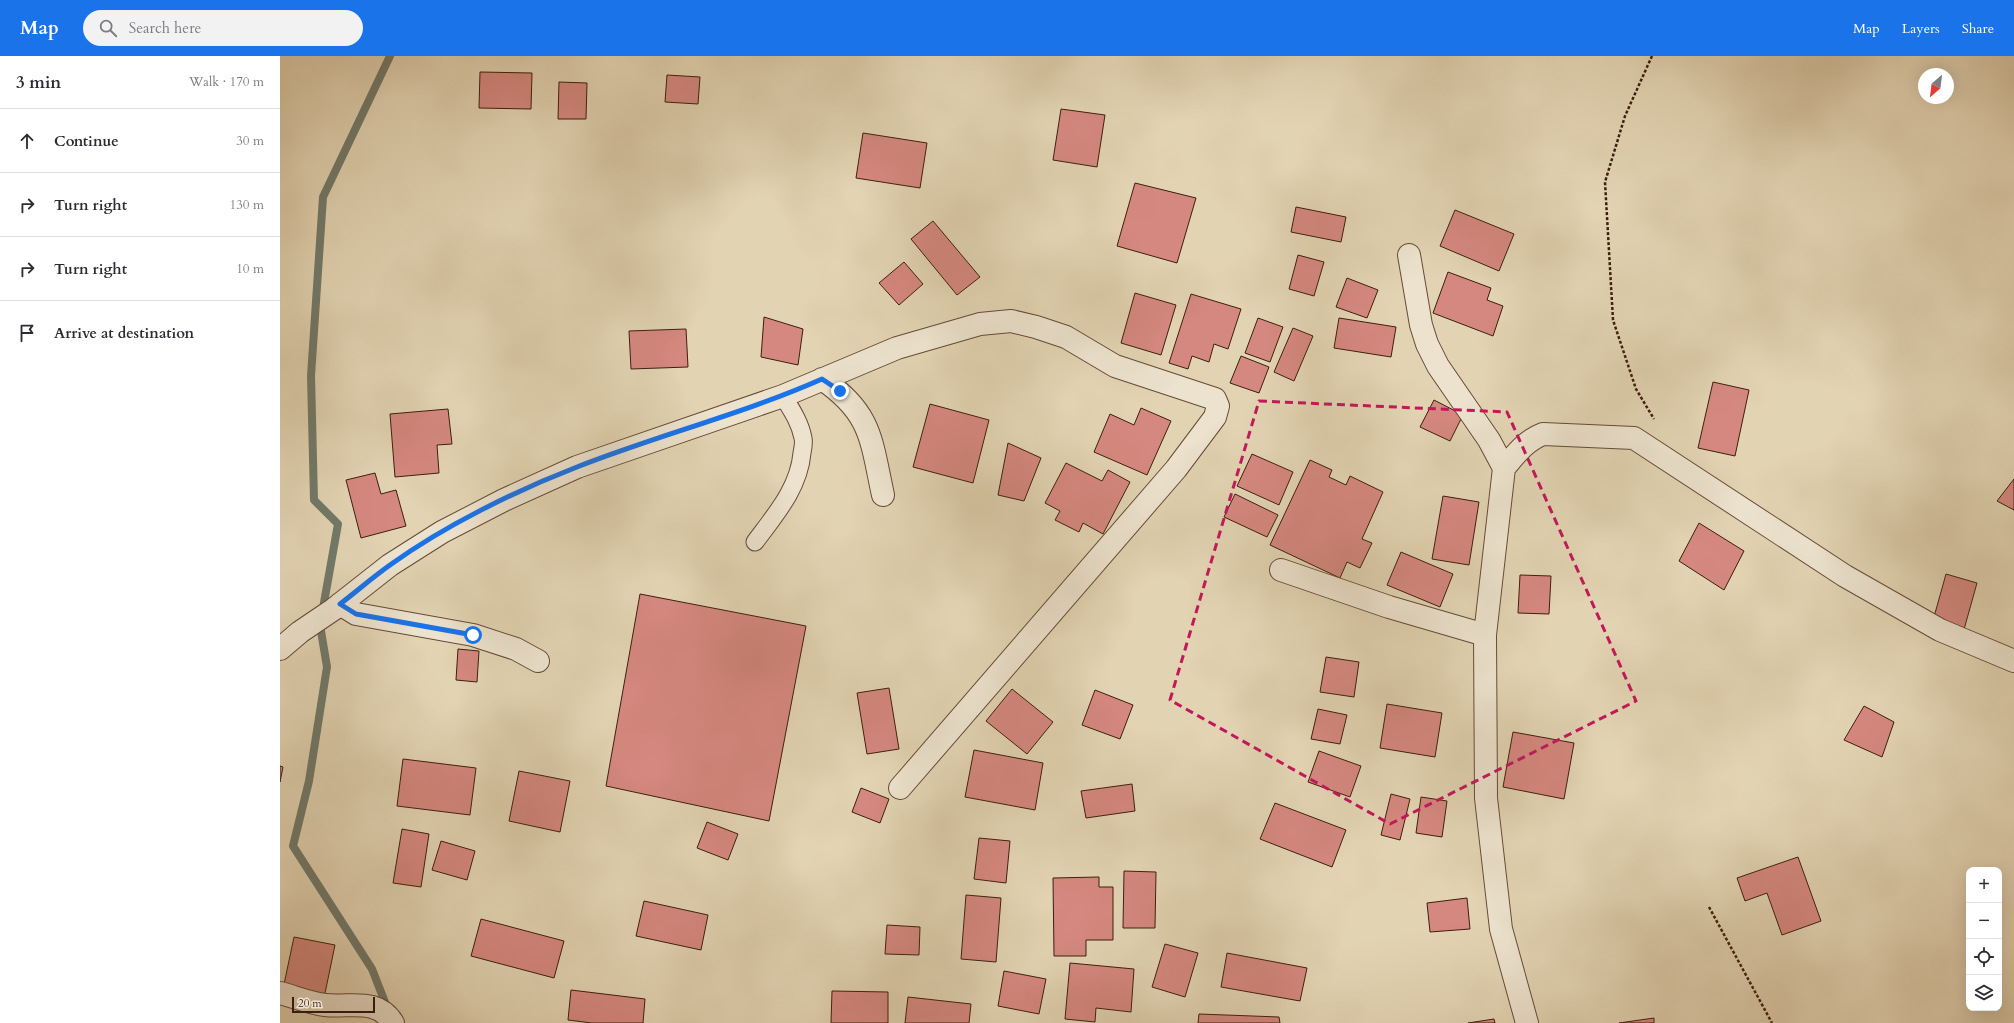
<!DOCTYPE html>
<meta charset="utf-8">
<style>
:root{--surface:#fff;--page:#f2f2f3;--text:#2b2b33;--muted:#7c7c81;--line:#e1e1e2;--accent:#1a73e8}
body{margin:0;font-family:Cardo,serif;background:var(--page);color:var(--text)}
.controls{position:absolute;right:12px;bottom:12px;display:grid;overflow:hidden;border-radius:8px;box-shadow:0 4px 16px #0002}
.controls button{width:36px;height:36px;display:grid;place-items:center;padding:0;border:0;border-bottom:1px solid var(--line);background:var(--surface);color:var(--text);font:20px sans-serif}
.compass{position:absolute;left:1638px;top:12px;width:36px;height:36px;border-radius:50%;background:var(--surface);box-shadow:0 4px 16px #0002;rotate:208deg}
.scale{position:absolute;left:12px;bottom:10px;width:83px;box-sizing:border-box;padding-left:4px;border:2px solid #3d1e0e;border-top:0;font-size:11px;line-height:14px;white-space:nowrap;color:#3d1e0e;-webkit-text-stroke:3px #ece2cd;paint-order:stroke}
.stop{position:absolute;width:12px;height:12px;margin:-9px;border:3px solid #1a73e8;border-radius:50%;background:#fff}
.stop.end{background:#1a73e8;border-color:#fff;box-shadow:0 1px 4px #0008}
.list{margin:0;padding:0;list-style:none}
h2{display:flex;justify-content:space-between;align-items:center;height:52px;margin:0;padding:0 16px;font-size:17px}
h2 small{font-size:13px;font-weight:400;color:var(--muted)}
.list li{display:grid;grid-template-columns:26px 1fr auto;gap:12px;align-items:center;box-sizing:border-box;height:64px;padding:0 16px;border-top:1px solid var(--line)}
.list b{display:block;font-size:15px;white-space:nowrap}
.list em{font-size:13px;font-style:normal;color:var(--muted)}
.icon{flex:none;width:22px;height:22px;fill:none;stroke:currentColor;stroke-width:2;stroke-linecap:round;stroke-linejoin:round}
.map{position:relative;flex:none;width:1734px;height:967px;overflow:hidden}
header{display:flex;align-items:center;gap:24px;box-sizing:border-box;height:56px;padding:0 20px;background:var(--accent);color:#fff}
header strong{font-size:19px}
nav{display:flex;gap:22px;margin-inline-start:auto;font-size:14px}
.search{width:280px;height:36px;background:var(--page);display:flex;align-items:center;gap:10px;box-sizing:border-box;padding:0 14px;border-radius:22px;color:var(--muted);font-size:15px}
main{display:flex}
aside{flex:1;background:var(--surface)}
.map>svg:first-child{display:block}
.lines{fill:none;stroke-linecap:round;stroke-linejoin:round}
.stream{stroke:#727a6a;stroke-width:8}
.building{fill:#d5887f;stroke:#3d1e0e}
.lane-casing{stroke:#664b37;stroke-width:19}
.street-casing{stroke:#664b37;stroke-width:24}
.path{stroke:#3d1e0e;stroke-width:2.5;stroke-dasharray:3 2;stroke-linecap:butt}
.lane{stroke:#ece2cd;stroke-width:17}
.street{stroke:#ece2cd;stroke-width:22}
.route{stroke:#1a73e8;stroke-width:5}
.marked{fill:none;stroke:#c2185b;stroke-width:3;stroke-dasharray:8 5;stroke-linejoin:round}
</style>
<header>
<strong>Map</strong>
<div class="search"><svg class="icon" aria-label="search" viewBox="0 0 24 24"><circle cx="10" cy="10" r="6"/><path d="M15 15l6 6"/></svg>Search here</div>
<nav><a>Map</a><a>Layers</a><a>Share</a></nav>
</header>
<main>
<aside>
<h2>3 min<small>Walk · 170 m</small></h2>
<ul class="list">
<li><svg class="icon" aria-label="ahead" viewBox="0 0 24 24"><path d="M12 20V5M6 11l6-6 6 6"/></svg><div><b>Continue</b></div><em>30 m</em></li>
<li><svg class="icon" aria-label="right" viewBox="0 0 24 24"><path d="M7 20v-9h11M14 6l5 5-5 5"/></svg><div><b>Turn right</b></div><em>130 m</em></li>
<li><svg class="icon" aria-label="right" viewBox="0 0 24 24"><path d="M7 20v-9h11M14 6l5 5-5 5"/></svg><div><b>Turn right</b></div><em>10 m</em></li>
<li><svg class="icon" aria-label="arrive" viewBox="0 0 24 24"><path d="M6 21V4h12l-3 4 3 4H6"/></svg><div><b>Arrive at destination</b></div></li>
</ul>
</aside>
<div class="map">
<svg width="1734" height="967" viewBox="0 0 1734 967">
<rect width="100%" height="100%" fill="#e2d3b2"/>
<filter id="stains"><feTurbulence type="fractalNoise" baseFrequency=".005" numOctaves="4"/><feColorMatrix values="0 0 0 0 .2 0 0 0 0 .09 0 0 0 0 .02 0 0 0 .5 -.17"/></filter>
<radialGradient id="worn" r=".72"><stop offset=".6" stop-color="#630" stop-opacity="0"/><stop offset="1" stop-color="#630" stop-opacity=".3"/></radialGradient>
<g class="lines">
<path class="stream" d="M108,954L92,913L13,790L29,725L47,611L40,569L58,468L34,444L31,320L43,141L110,0"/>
</g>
<path class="building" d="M200,16L252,17L251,53L199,52Z
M387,19L420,21L418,48L385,46Z
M279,26L307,27L306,63H278Z
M781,53L825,59L817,111L773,104Z
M583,77L647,87L640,132L576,122Z
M855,127L916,142L897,207L837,190Z
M1016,151L1066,161L1061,186L1011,176Z
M1175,154L1234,178L1219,215L1160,190Z
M653,165L700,221L677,239L631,183Z
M1018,199L1044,206L1034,240L1009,233Z
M624,206L643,228L619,249L599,227Z
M1168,216L1211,232L1207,244L1223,250L1213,280L1153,257Z
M1067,222L1098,234L1087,262L1056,251Z
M855,237L896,249L881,299L841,287Z
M911,238L961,253L948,293L934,288L929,306L912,300L908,313L889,307Z
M484,261L523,273L518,309L481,301Z
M978,262L1003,271L990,306L965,297Z
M1059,262L1116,271L1111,301L1054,292Z
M1013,272L1033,280L1014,325L994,316Z
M406,273L408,311L351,313L349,275Z
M961,300L989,311L979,337L950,327Z
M1433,326L1469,334L1455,400L1418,392Z
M1154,344L1183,359L1170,385L1140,371Z
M650,348L709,364L693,427L633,411Z
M861,352L891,365L867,419L814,396L830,358L854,369Z
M168,353L172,388L157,389L159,417L115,421L110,358Z
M728,387L761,402L744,445L718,439Z
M972,398L1013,416L999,449L957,430Z
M1030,404L1052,414L1049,421L1066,429L1070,420L1103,436L1082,483L1092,487L1080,512L1067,506L1060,522L990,489Z
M786,407L822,425L828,414L850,426L823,478L803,467L799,476L775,464L780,455L765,447Z
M95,417L101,438L116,434L126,470L81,482L66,424Z
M1734,423V454L1717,445Z
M955,438L998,459L987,481L944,461Z
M1163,440L1199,446L1189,509L1152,503Z
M1419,467L1464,495L1444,534L1399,505Z
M1121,496L1173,518L1160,551L1107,529Z
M1666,518L1697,527L1683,577L1652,568Z
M1240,519L1271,520L1269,558L1238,557Z
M360,538L526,570L489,765L326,730Z
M178,593L199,595L197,626L176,624Z
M1046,601L1079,606L1074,641L1040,636Z
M609,632L619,693L587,698L577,637Z
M732,633L773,666L747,698L706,665Z
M815,634L853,649L840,683L802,669Z
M1107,648L1162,657L1155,701L1100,692Z
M1584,650L1614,666L1602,701L1564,684Z
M1038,653L1067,659L1060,688L1031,683Z
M1233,676L1294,687L1284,743L1223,731Z
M694,694L763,707L755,754L685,741Z
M1039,695L1081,710L1070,741L1028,726Z
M123,703L196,712L190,759L117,750Z
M0,710L3,711L0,726Z
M239,715L290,725L280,776L229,765Z
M852,728L855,755L806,762L801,735Z
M581,732L609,743L600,767L572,756Z
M1111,738L1130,743L1120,784L1101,779Z
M1141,741L1167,745L1162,781L1136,777Z
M995,747L1066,774L1052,811L980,783Z
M427,766L458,778L448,804L417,792Z
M122,773L149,778L141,831L113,827Z
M699,782L730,785L726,827L694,823Z
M161,785L195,795L187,824L152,814Z
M1518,801L1541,865L1502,879L1487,837L1465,845L1457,822Z
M844,815L876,816L875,872H843Z
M819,821V831H833V884H806V900H774L773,822Z
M686,839L721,842L716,906L681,903Z
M1187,842L1190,873L1150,876L1147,847Z
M364,845L428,859L421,894L356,880Z
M201,863L284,885L274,922L191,900Z
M607,869L640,871L639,899L605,898Z
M14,881L55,889L44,942L3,933Z
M885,888L918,897L905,941L872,931Z
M947,897L1027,912L1020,945L941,931Z
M790,907L854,913L851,956L816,952L815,966L785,963Z
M724,915L766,923L759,958L718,950Z
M291,934L365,943L363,967H312L288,964Z
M552,935L608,936V967H551Z
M628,941L691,948L689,967H625Z
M919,958L999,961L1000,967H918Z
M1374,962V967H1339Z
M1214,963L1215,967H1188Z"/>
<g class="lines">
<g class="lane-casing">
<path id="lane" d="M475,486C495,459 519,432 522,397C523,392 524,386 523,382C520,366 511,353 503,340"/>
</g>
<g class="street-casing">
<path id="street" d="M1129,199L1141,269L1147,288L1158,310L1209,384L1224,412
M542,323C592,357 591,384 603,439
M1001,514L1109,551L1205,579
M60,548L76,558L193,579L236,593L258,605
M0,593L20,576L54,553L110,509L162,476L224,444L297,411L503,340L617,292L700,268L731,265L756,271L786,281L835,310L935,343L938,350L935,361L896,413L620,732
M0,937C15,941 30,947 45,949C70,952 97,941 113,967
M1247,967L1221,873L1206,742L1205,579L1224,412C1236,398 1245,385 1263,378L1354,382L1565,520L1660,574L1734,605"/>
</g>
<path class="path" d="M1372,0L1345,60L1325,126L1333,264L1356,333L1374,363
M1429,851L1492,967"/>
<use href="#lane" class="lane"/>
<use href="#street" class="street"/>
</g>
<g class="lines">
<path class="route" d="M193,579L76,558L60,548C77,535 93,521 110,509C164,470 235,435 297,411C378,379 463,358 542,323L560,335"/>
</g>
<path class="marked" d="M979,345L1227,356L1356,645L1110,768L890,644Z"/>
<rect width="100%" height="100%" filter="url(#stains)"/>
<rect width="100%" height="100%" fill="url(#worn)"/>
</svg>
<div class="controls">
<button>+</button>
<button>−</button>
<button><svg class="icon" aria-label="locate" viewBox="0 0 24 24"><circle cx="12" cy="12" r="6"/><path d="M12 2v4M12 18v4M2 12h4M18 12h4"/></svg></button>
<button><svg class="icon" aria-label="layers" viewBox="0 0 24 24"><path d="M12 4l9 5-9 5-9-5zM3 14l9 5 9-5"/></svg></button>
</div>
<svg class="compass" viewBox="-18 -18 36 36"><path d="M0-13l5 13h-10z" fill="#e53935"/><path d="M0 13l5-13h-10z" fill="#7c7c81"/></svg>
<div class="scale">20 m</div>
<div class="stop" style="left:193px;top:579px"></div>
<div class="stop end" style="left:560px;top:335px"></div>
</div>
</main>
